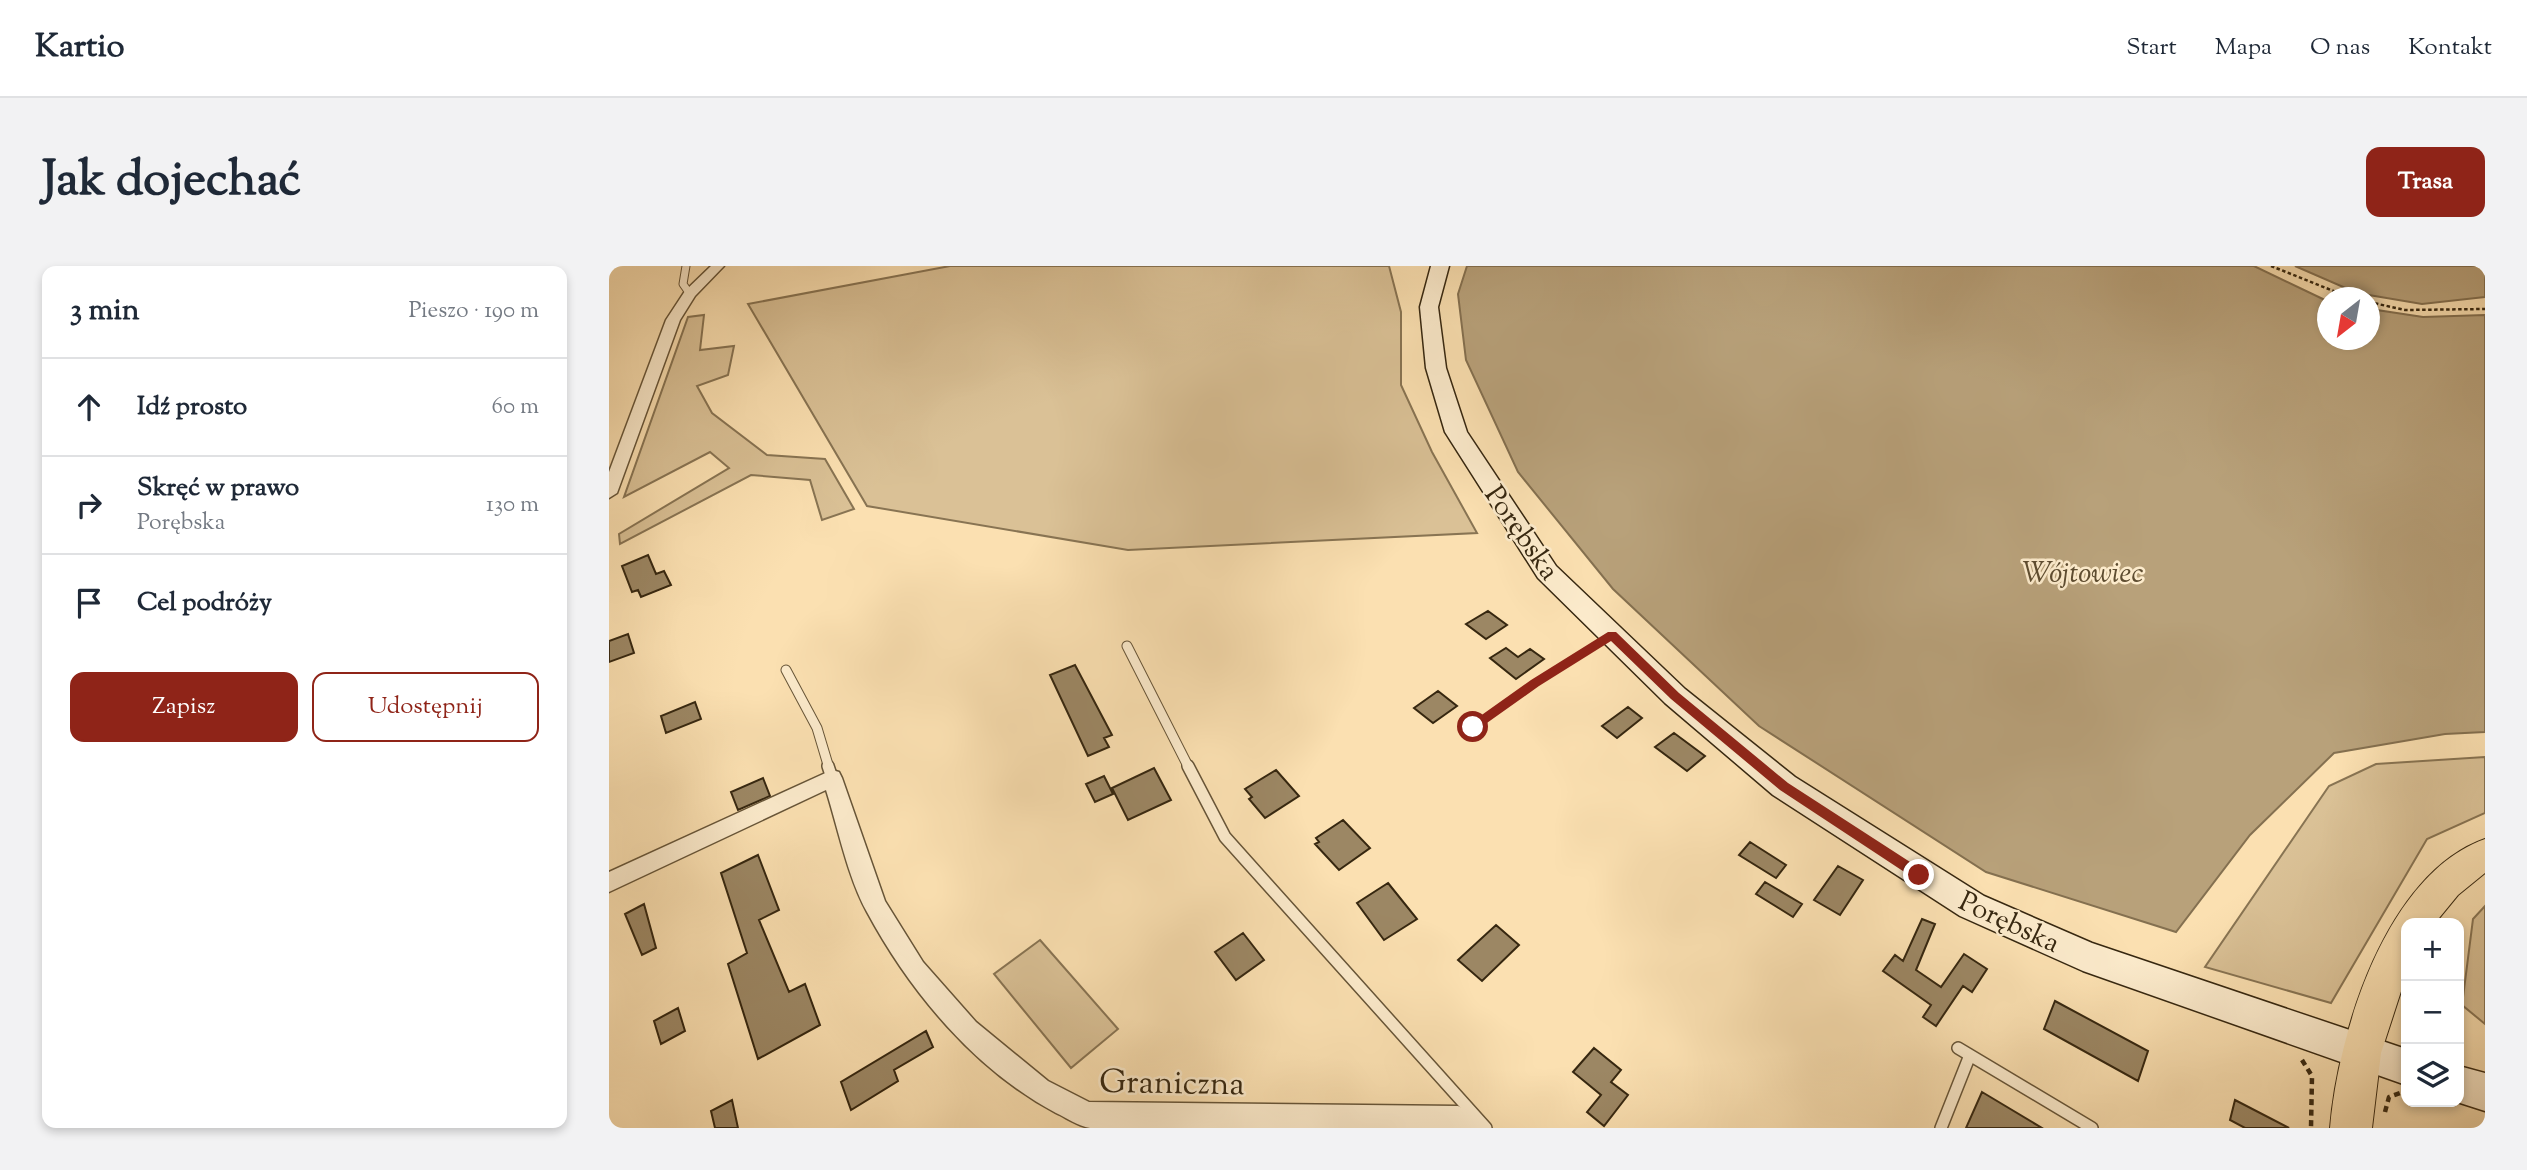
<!DOCTYPE html>
<html lang="pl">
<meta charset="utf-8">
<style>
:root{--surface:#fff;--page:#f2f2f3;--text:#1f2937;--muted:#747a83;--line:#e0e1e3;--accent:#8f2418}
body{margin:0;font-family:"Sorts Mill Goudy",serif;background:var(--page);color:var(--text)}
.controls{position:absolute;right:21px;bottom:21px;display:grid;overflow:hidden;border-radius:14px;box-shadow:0 4px 10px #0003}
.controls button{width:63px;height:63px;display:grid;place-items:center;padding:0;border:0;border-bottom:2px solid var(--line);background:var(--surface);color:var(--text);font:35px sans-serif}
.compass{position:absolute;left:1708px;top:21px;width:63px;height:63px;border-radius:50%;background:var(--surface);box-shadow:0 4px 10px #0003;rotate:211deg}
.stop{position:absolute;width:21px;height:21px;margin:-16px;border:5px solid #8f2418;border-radius:50%;background:#fff}
.stop.end{background:#8f2418;border-color:#fff;box-shadow:0 2px 7px #0008}
.list{margin:0;padding:0;list-style:none}
h2{display:flex;justify-content:space-between;align-items:center;height:91px;margin:0;padding:0 28px;font-size:30px}
h2 small{font-size:23px;font-weight:400;color:var(--muted)}
.list li{display:grid;grid-template-columns:46px 1fr auto;gap:21px;align-items:center;box-sizing:border-box;height:98px;padding:0 28px;border-top:2px solid var(--line)}
.list b{display:block;font-size:26px;white-space:nowrap}
.list p{margin:0;font-size:23px;white-space:nowrap;color:var(--muted)}
.list em{font-size:23px;font-style:normal;color:var(--muted)}
.actions{display:flex;gap:14px;padding:21px 28px}
.actions a{flex:1;padding:16px 0;border:2px solid var(--accent);border-radius:14px;text-align:center;font-size:24px;color:var(--accent)}
.actions .main{background:var(--accent);color:#fff}
.icon{flex:none;width:38px;height:38px;fill:none;stroke:currentColor;stroke-width:2;stroke-linecap:round;stroke-linejoin:round}
.map{position:relative;flex:none;width:1876px;height:862px;overflow:hidden;border-radius:14px}
header{display:flex;align-items:center;gap:42px;box-sizing:border-box;height:98px;padding:0 35px;background:var(--surface);border-bottom:2px solid var(--line)}
header strong{font-size:33px}
nav{display:flex;gap:38px;margin-inline-start:auto;font-size:24px}
.intro{display:flex;align-items:center;justify-content:space-between;box-sizing:border-box;height:168px;padding:0 42px}
h1{margin:0;font-size:49px}
.button{padding:18px 32px;border-radius:14px;background:var(--accent);color:#fff;font-size:24px;font-weight:700}
main{display:flex;gap:42px;padding:0 42px}
aside{flex:1;background:var(--surface);border-radius:14px;box-shadow:0 4px 10px #0003}
.map>svg:first-child{display:block}
.green{fill:#dac196;stroke:#887453;stroke-width:2}
.water{fill:#b8a17a;stroke:#847050;stroke-width:2}
.building{fill:#9c8764;stroke:#362710;stroke-width:2}
.lines{fill:none;stroke-linecap:round;stroke-linejoin:round}
.lane-far2-casing{stroke:#675538;stroke-width:9}
.lane-far1-casing{stroke:#675538;stroke-width:11}
.lane-casing{stroke:#675538;stroke-width:14}
.street-casing{stroke:#675538;stroke-width:3}
.secondary-casing{stroke:#362710;stroke-width:3}
.primary-casing{stroke:#362710;stroke-width:2}
.path-far2{stroke:#362710;stroke-width:2.5;stroke-dasharray:3.5 2.5;stroke-linecap:butt}
.path-far1{stroke:#362710;stroke-width:3.5;stroke-dasharray:5 3.5;stroke-linecap:butt}
.path{stroke:#362710;stroke-width:4.5;stroke-dasharray:6 4.5;stroke-linecap:butt}
.lane-far2{stroke:#fcebcc;stroke-width:7}
.lane-far1{stroke:#fcebcc;stroke-width:9}
.lane{stroke:#fcebcc;stroke-width:11}
.street{fill:#fcebcc;fill-rule:evenodd}
.secondary{fill:#fcebcc;fill-rule:evenodd}
.primary{fill:#fbe0b1;fill-rule:evenodd}
.route{fill:#8f2418}
.labels{text-anchor:middle;stroke-width:5;stroke-linejoin:round;paint-order:stroke}
.street-label{font-size:28px;fill:#362710;stroke:#fcebcc}
.water-label{font-size:30px;font-style:italic;fill:#5d4c30;stroke:#fcebcc}
.near-street-label{font-size:33px;fill:#362710;stroke:#fcebcc}
</style>
<header>
<strong>Kartio</strong>
<nav><a>Start</a><a>Mapa</a><a>O nas</a><a>Kontakt</a></nav>
</header>
<div class="intro"><h1>Jak dojechać</h1><a class="button">Trasa</a></div>
<main>
<aside>
<h2>3 min<small>Pieszo · 190 m</small></h2>
<ul class="list">
<li><svg class="icon" aria-label="ahead" viewBox="0 0 24 24"><path d="M12 20V5M6 11l6-6 6 6"/></svg><div><b>Idź prosto</b></div><em>60 m</em></li>
<li><svg class="icon" aria-label="right" viewBox="0 0 24 24"><path d="M7 20v-9h11M14 6l5 5-5 5"/></svg><div><b>Skręć w prawo</b><p>Porębska</p></div><em>130 m</em></li>
<li><svg class="icon" aria-label="arrive" viewBox="0 0 24 24"><path d="M6 21V4h12l-3 4 3 4H6"/></svg><div><b>Cel podróży</b></div></li>
</ul>
<div class="actions"><a class="main">Zapisz</a><a>Udostępnij</a></div>
</aside>
<div class="map">
<svg width="1876" height="862" viewBox="0 0 1876 862">
<rect width="100%" height="100%" fill="#fbe0b1"/>
<filter id="stains"><feTurbulence type="fractalNoise" baseFrequency=".00286" numOctaves="4"/><feColorMatrix values="0 0 0 0 .2 0 0 0 0 .09 0 0 0 0 .02 0 0 0 .5 -.17"/></filter>
<radialGradient id="worn" r=".72"><stop offset=".6" stop-color="#630" stop-opacity="0"/><stop offset="1" stop-color="#630" stop-opacity=".3"/></radialGradient>
<path class="green" d="M341,0H780L792,46V119L823,186L868,267L519,284L258,240L139,38Z
M95,49L91,84L125,80L119,109L88,120L103,147L158,189L216,193L245,243L213,254L201,214L142,209L11,278L10,268L120,202L101,186L15,231L79,51Z
M1876,491V547L1818,573L1722,737L1596,701L1720,520L1767,498Z
M1876,640V758L1853,739L1864,653Z
M431,674L509,763L462,802L385,708Z"/>
<path class="water" d="M858,0H1645L1718,35V74H1760L1761,43L1814,51L1876,49V466L1836,468L1725,487L1641,569L1567,666L1377,606L1150,460L1004,323L909,206L857,94L849,28Z
M1686,0H1876V31L1813,38L1748,27Z"/>
<path class="building" d="M39,289L47,308L55,305L62,319L32,331L29,324L23,326L13,300Z
M879,345L898,359L877,373L857,358Z
M19,368L25,387L0,396V375Z
M897,382L909,391L921,383L935,393L907,413L881,392Z
M466,399L503,469L495,472L500,481L479,490L441,409Z
M829,425L848,440L824,457L805,442Z
M86,436L92,453L57,467L52,450Z
M1019,441L1033,452L1008,472L993,460Z
M1065,467L1096,490L1078,505L1046,481Z
M545,502L562,534L519,554L503,522Z
M667,504L690,530L656,552L640,533L643,531L636,523Z
M495,510L504,528L486,536L477,518Z
M154,512L161,530L129,544L122,526Z
M734,554L761,582L730,604L706,578L710,576L707,572Z
M1141,576L1177,599L1167,612L1130,589Z
M149,589L170,644L150,654L180,726L196,718L211,759L149,793L119,698L138,687L112,607Z
M1229,600L1254,614L1231,649L1205,634Z
M1156,616L1193,638L1184,651L1147,628Z
M779,617L808,653L775,674L748,637Z
M35,638L47,682L33,689L16,648Z
M1313,653L1326,658L1307,704L1332,721L1355,688L1378,703L1363,726L1354,720L1327,760L1314,751L1322,739L1274,705L1286,689L1294,695Z
M887,659L910,679L873,715L849,694Z
M634,667L655,694L627,714L606,686Z
M1446,735L1539,785L1529,815L1435,763Z
M69,742L76,765L52,778L45,755Z
M317,765L324,781L285,804L289,815L242,844L232,816Z
M985,782L1012,804L1002,816L1019,829L995,860L978,846L992,829L964,806Z
M1373,826L1433,862H1357Z
M123,834L129,862H106L102,845Z
M1626,834L1680,862H1636L1621,854Z"/>
<g class="lines">
<g class="lane-far2-casing">
<path id="lane-far2" d="M77,0L74,18L81,28"/>
</g>
<g class="lane-far1-casing">
<path id="lane-far1" d="M518,380L580,502
M177,404L208,462L220,502"/>
</g>
<g class="lane-casing">
<path id="lane" d="M219,500L223,512
M579,500L616,571L877,862
M1349,782L1483,862
M1332,862L1361,789"/>
</g>
<g class="street-casing">
<path id="street" d="M102,0H115L86,30L71,54L8,227L0,232V206L57,54L76,25Z
M223,504L230,506L233,512L276,635L314,696L367,756L439,815L480,836L849,840L875,853L879,862H481C469,860 458,852 447,847C366,804 301,726 258,646C239,612 229,562 217,524L0,626V606Z"/>
</g>
<g class="secondary-casing">
<path id="secondary" d="M822,0H840L829,41L837,102L858,166L947,300L1076,423L1186,511L1375,630L1483,677L1797,783V819L1474,705L1351,650L1164,529L1056,437L929,312L836,166L817,102L811,41Z
M1850,800L1876,807V845L1848,836Z"/>
</g>
<g class="primary-casing">
<path id="primary" d="M1876,573V607L1849,629L1826,657H1797V710L1772,787L1763,862H1721C1729,767 1777,608 1876,573Z"/>
</g>
<path class="path-far2" d="M1662,0L1742,32
M1760,36L1796,44L1876,43"/>
<path class="path-far1" d="M864,461L984,380"/>
<path class="path" d="M1693,794L1703,810L1702,862
M1776,846L1780,831L1791,827"/>
<use href="#lane-far2" class="lane-far2"/>
<use href="#lane-far1" class="lane-far1"/>
<use href="#lane" class="lane"/>
<use href="#street" class="street"/>
<use href="#secondary" class="secondary"/>
<use href="#primary" class="primary"/>
</g>
<path class="route" d="M999,366H1007L1070,427L1179,517L1315,605V613H1306L1171,524L1062,433L1002,375L930,420L868,464H860V458L922,414Z"/>
<g class="labels">
<g class="street-label">
<text transform="translate(914 266) rotate(55)" y="10">Porębska</text>
<text transform="translate(1401 655) rotate(25)" y="10">Porębska</text>
</g>
<g class="water-label">
<text x="1474" y="316">Wójtowiec</text>
</g>
<g class="near-street-label">
<text transform="translate(563 815) rotate(1)" y="12">Graniczna</text>
</g>
</g>
<rect width="100%" height="100%" filter="url(#stains)"/>
<rect width="100%" height="100%" fill="url(#worn)"/>
</svg>
<div class="controls">
<button>+</button>
<button>−</button>
<button><svg class="icon" aria-label="layers" viewBox="0 0 24 24"><path d="M12 4l9 5-9 5-9-5zM3 14l9 5 9-5"/></svg></button>
</div>
<svg class="compass" viewBox="-18 -18 36 36"><path d="M0-13l5 13h-10z" fill="#e53935"/><path d="M0 13l5-13h-10z" fill="#747a83"/></svg>
<div class="stop" style="left:864px;top:461px"></div>
<div class="stop end" style="left:1310px;top:609px"></div>
</div>
</main>
